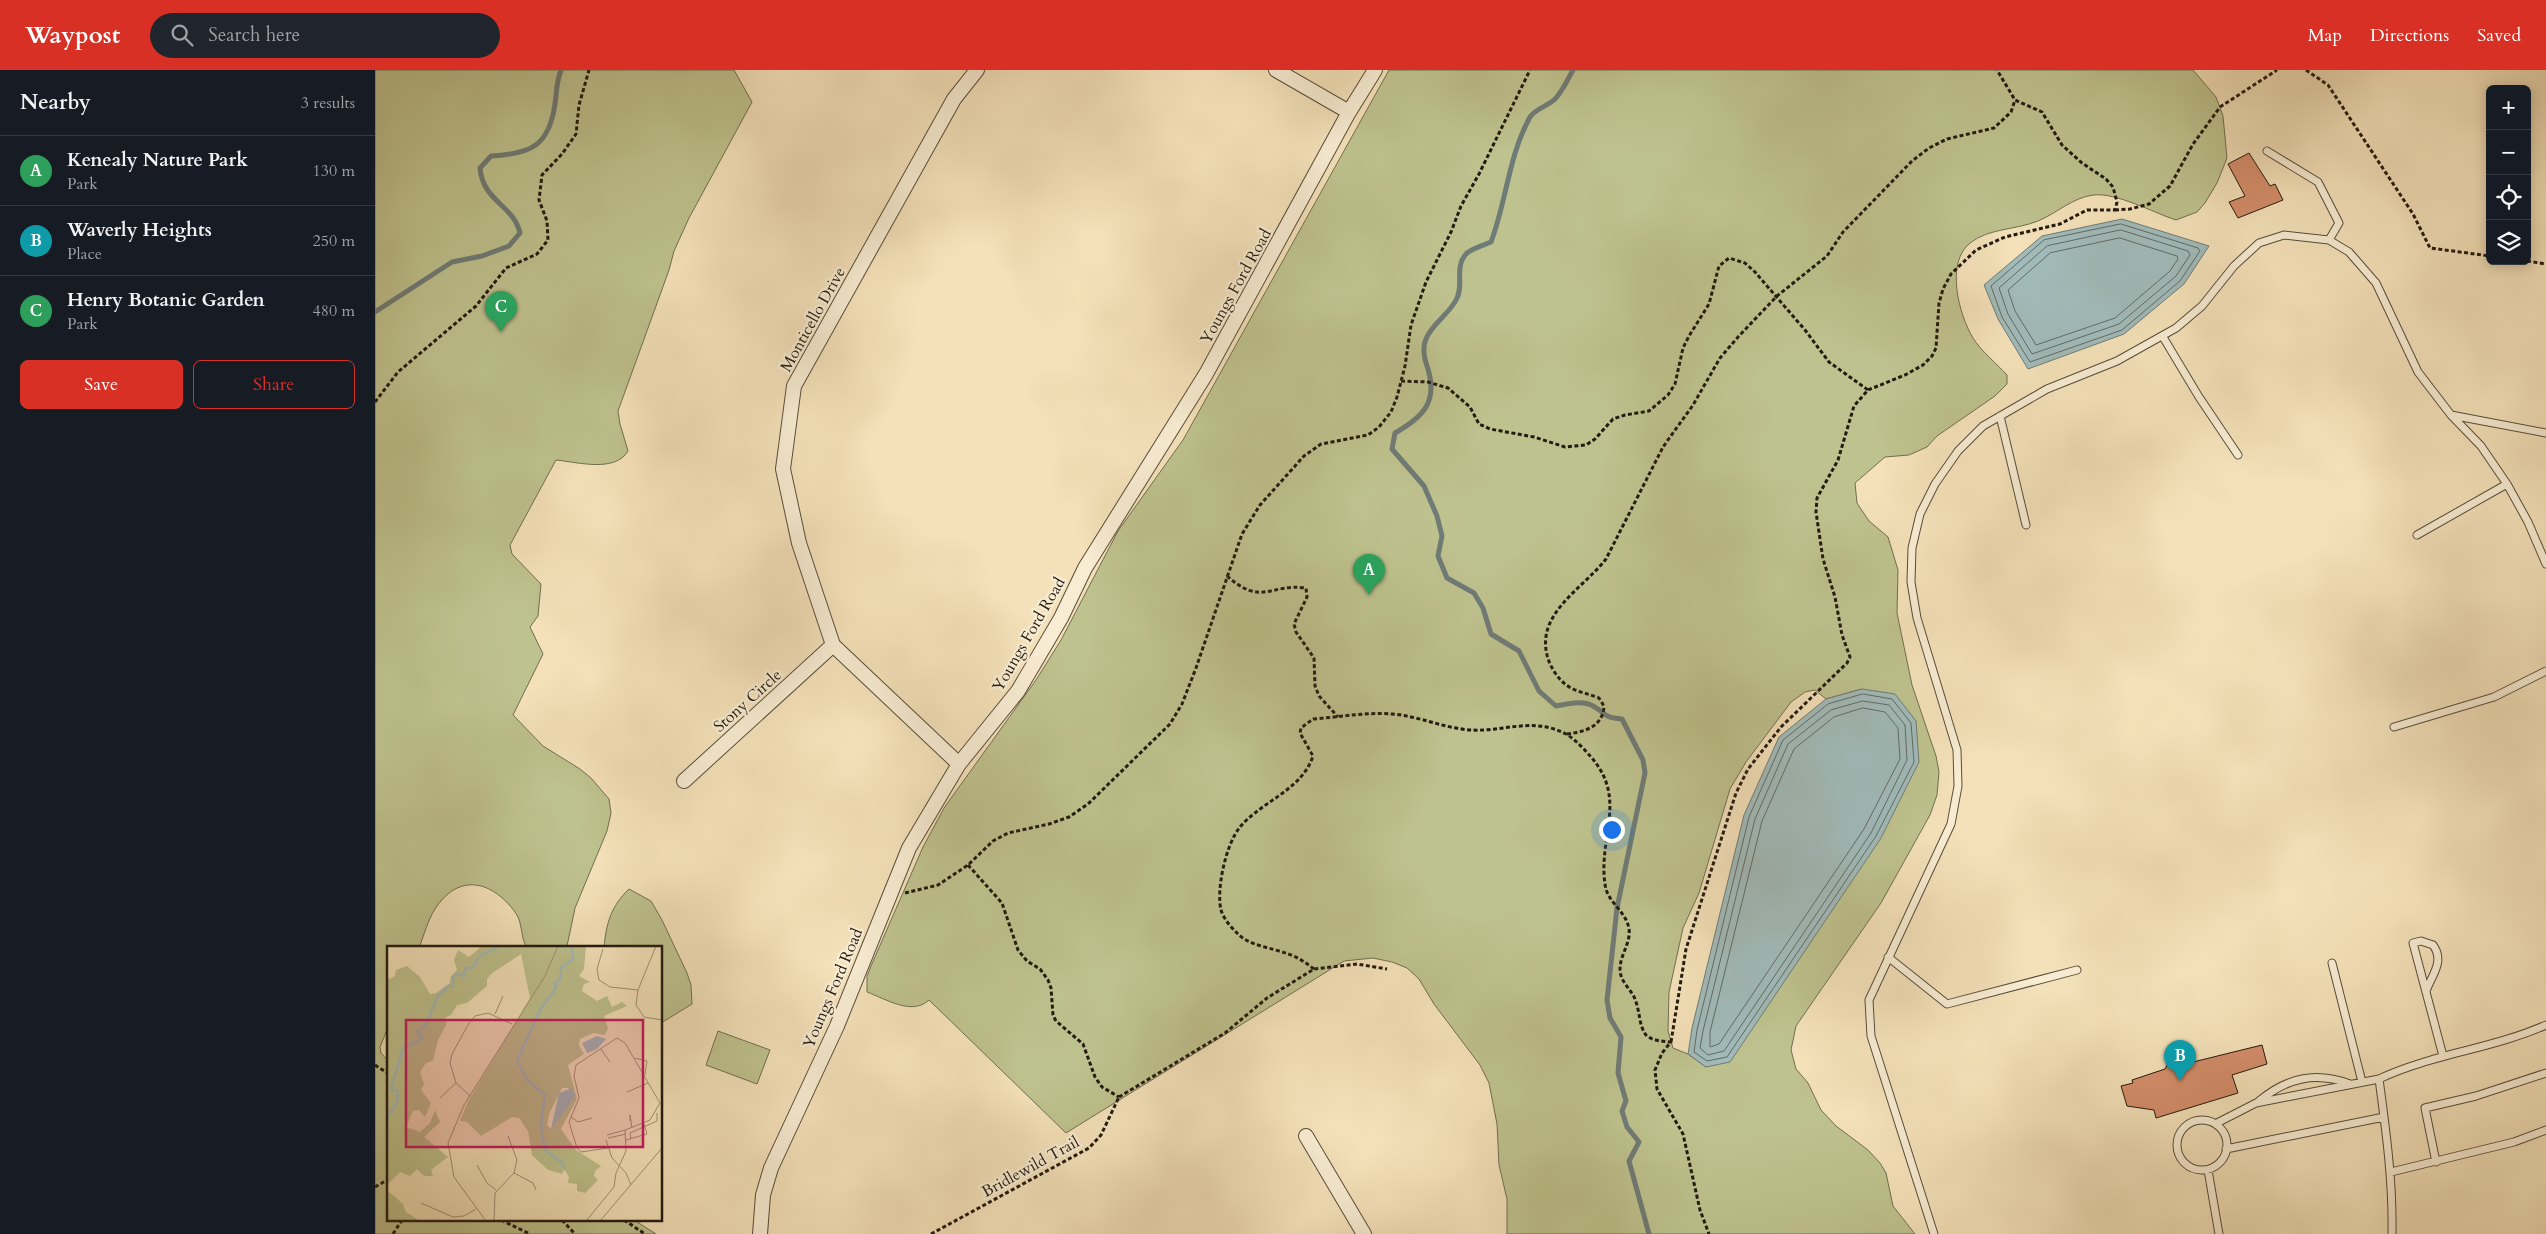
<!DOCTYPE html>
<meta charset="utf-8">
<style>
:root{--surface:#171b24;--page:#20242c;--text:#f1f3f6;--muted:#9ea1a6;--line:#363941;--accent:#d93025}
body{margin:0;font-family:Cardo,serif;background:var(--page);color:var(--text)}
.controls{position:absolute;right:15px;top:15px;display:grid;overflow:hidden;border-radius:8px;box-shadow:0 2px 12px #0003}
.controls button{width:45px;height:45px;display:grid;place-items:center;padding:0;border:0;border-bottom:1px solid var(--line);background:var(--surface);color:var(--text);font:25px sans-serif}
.you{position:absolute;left:1236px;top:759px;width:18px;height:18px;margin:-12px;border:4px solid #fff;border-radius:50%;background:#1a73e8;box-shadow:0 0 0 8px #1a73e833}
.badge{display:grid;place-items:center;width:32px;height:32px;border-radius:50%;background:var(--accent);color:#fff;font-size:16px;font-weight:700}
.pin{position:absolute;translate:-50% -41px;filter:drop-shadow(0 1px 2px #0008)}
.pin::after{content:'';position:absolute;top:26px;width:18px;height:15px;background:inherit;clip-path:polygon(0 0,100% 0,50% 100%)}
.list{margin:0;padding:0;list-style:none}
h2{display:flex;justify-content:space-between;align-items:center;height:65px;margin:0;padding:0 20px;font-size:21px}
h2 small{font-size:16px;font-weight:400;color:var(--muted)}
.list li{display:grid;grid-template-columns:32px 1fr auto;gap:15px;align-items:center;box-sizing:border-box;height:70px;padding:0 20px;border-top:1px solid var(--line)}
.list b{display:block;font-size:19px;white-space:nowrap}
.list p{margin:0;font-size:16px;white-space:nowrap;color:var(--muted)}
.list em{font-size:16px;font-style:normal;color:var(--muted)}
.actions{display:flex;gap:10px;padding:15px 20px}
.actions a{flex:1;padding:11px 0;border:1px solid var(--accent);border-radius:8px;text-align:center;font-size:18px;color:var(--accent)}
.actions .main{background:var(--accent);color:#fff}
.icon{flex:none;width:28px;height:28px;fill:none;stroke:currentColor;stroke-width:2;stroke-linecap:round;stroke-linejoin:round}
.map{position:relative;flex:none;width:2171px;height:1164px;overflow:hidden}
header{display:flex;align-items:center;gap:30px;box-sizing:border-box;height:70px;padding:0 25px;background:var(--accent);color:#fff}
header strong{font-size:24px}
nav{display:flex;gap:28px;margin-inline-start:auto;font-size:18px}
.search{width:350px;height:45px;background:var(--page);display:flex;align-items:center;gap:12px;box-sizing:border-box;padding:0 18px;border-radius:28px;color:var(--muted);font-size:19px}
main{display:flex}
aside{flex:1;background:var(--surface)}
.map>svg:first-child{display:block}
.green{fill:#bec28e;stroke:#706e50;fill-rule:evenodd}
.water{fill:#a1bbba;stroke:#6f7b76}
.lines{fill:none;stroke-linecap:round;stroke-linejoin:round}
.shore{stroke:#626a66;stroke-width:1}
.stream{stroke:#6f7b76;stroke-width:5}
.building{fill:#d48e6b;stroke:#231a11}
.lane-casing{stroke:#574c3b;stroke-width:9}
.street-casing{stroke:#574c3b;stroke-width:16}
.path{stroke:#231a11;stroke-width:3;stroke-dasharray:4 2.5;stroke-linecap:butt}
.lane{stroke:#f8ecd2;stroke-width:7}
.street{stroke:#f8ecd2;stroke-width:14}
.labels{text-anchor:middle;stroke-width:4.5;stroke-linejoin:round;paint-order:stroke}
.street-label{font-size:16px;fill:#231a11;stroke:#f8ecd2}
.inset-river{fill:none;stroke:#a1bbba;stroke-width:2.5}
.inset-road{fill:none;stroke:#a09176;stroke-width:1}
.view{fill:#c2185b;fill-opacity:0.15;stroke:#c2185b;stroke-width:2.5}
.inset-edge{fill:none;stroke:#231a11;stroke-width:2.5}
</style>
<header>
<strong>Waypost</strong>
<div class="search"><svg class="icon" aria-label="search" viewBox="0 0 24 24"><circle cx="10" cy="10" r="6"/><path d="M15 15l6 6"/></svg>Search here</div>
<nav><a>Map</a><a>Directions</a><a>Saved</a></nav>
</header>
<main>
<aside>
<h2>Nearby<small>3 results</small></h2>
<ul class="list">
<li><span class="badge" style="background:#2e9e5b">A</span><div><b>Kenealy Nature Park</b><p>Park</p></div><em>130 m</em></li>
<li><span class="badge" style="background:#0f9aa8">B</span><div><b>Waverly Heights</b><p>Place</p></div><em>250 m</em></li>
<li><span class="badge" style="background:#2e9e5b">C</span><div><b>Henry Botanic Garden</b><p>Park</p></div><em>480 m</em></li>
</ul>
<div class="actions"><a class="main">Save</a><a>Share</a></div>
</aside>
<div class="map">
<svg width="2171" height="1164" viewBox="0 0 2171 1164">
<rect width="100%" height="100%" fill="#f4e1b9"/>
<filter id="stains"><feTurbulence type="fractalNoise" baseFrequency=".004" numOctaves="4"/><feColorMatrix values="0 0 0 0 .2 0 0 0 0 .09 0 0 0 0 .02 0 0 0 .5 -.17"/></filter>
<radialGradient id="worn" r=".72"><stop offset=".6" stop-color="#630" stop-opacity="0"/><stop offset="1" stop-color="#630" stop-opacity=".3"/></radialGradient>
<path class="green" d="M0,0H359L377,32L314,148L299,181L294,200L243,341L245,354L253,381C240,403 202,392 181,390L135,475L137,484L166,514L163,546L155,557L168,584L138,645L168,676L205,699L216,708L234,729L236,743L232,761L200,838L192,876L190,878H152C145,867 148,852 140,842C117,811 84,802 60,839C53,850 49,865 44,878H14V955L5,977L6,983L14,992V1150H259L281,1164H0Z
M1014,0H1818L1841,27L1848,46L1852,88L1842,113L1830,133L1822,142L1801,150C1779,143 1741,122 1718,125C1697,128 1682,143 1663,151C1641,160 1614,158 1595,173C1570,193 1584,245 1598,268C1606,281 1621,293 1632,305V314L1620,326L1562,366L1552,377L1534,385L1510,387L1480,413L1482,433L1494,451L1513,467L1523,500L1522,543L1537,615L1561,686L1564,702L1562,725L1555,745L1506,833L1421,956L1416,980L1421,999L1433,1013L1446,1040L1461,1056L1493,1080L1505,1093L1511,1103L1518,1136L1540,1164H1132V1129L1124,1095L1122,1054L1114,1013L1105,995L1059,934L1044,909L1032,898L1017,892L998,888L969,891L691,1063L554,930C537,946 511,929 492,922V906L496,896L548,777L569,738L661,610L686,570L743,461L808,370ZM1487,619L1331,997L1313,984L1298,978L1293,961L1294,922L1308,858L1324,823L1355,719L1371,692L1416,632L1430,622L1440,620L1451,629Z
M254,819L276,831L287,850L312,903L316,915L317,934L286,953V878H229C231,854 236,836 254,819Z
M343,961L395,980L382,1014L331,995Z"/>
<path class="water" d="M1747,149L1834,176L1809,214L1749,264L1653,299L1623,249L1609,215L1667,166Z
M1487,619L1520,624L1541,651L1544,692L1506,768L1355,992L1331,997L1313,984L1317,958L1369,745L1404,667L1451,629Z"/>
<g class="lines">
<path class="shore" d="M1746,154L1823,178L1825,181L1805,211L1747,260L1655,292L1627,247L1616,216L1669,170Z
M1746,160L1813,181L1815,185L1801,206L1744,254L1657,284L1633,244L1624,218L1672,176Z
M1745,168L1802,186L1803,189L1795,201L1740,248L1661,275L1640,241L1633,220L1675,183Z
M1488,624L1517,629L1536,653L1539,692L1501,766L1352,987L1332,991L1319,982L1322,960L1374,747L1408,670L1453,634Z
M1488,631L1514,635L1530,655L1532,690L1496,763L1349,981L1333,985L1325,978L1328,961L1380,749L1413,674L1456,640Z
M1488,638L1510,642L1523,658L1525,689L1489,759L1344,974L1335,977V962L1387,751L1419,679L1459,647Z"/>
<path class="stream" d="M1198,0C1193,9 1187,22 1180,29C1173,36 1160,39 1155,47C1133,87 1132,130 1116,172C1109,175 1098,178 1092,183C1078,197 1090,215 1081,230C1074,244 1056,255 1051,269C1047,278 1050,291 1053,299C1063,332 1048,347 1020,363L1017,379L1049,416L1062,446L1067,466L1063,486L1072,508L1099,523L1108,538L1116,564L1144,581L1164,621L1181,636C1193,634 1207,630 1218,636C1233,644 1226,647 1247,649L1268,690L1270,703L1242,838L1232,930L1235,948L1246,967L1243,1003L1251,1031L1247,1041L1252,1057L1264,1072L1254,1091L1274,1164
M0,242L77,192L107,186L134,176L145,163C138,134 108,132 105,98L116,86C156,84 174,76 180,34C182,21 181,13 186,0"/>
</g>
<path class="building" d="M1874,83L1895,116L1900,114L1908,130L1863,148L1854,132L1870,126L1853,94Z
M1887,975L1892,994L1857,1005L1863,1023L1781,1048L1779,1040L1752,1036L1746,1016L1758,1013L1757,1010L1790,999L1795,990L1802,989L1810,994Z"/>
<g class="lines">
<g class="lane-casing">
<path id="lane" d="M1892,81L1943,112L1964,153L1954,170
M1788,267L1824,327L1863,385
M2076,345L2171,363
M1625,346L1651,455
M2042,465L2132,414
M2019,657L2119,627L2171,601
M1513,887L1572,934L1702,900
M1957,893L1987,1012
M2051,921C2057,905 2070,891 2058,875L2046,871L2038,873L2068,986
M1884,1031C1912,1008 1940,1001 1975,1014
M1802 1075a25 25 0 1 1 50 0a25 25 0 1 1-50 0Z
M1840,1054L1881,1033L2004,1009
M1851,1079L2009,1047
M2061,1092L2050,1038L2101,1026L2171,1003
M1833,1100L1844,1164
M2016,1102L2139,1072L2171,1060
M1559,1164L1496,966L1494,930L1576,754L1583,716L1582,680L1542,548L1536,512L1537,478L1545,444L1560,414L1583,381L1608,356L1672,319L1742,291L1801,258L1827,236L1859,196L1884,173L1909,165L1954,170L1974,182L2001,213L2043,302L2076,345L2106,376L2132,414L2153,452L2171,494
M2017,1164C2018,1111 2011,1061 2004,1009C2057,984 2117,979 2171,955"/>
</g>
<g class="street-casing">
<path id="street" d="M901,0L974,42
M584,694L458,575L424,473L408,399L419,316L579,29L602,0
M309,711L458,575
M931,1066L989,1164
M385,1164L388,1125L396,1098L462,956L534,778L584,694L643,621L686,548L710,498L831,304L974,42L1000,0"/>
</g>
<path class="path" d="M1931,0L1953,15L2038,144L2055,178L2115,186
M1740,140L1755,139L1774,134L1795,116L1818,74L1845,37L1902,0
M2152,191L2171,194
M1026,311L1053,312L1073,318L1095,337L1104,354L1115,359L1159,367L1190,377L1211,375L1220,369L1238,349L1250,345L1274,341L1293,325L1300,314L1308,278L1314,266L1334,234L1344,196L1354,188L1370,193L1380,202L1430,260L1454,292L1493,320
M0,332L23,302L101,236L131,198L162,184L173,170L172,151L164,130L167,105L187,84L201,64L204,35L214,0
M852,506C887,537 895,513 931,518L932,527L919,554L921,562L939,588L940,616L944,626L963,647
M1192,664C1209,662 1228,657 1229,636L1224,628C1215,624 1206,623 1198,619C1187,614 1180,604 1175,594C1155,546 1207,520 1231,489L1288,377L1318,335L1345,288L1363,267L1402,226L1452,186L1468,162L1537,91L1554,78L1572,69L1619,58L1636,42L1640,30
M593,795L627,833L643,880L652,891L665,899L673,910L676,918L678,945L681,951L708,974L720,1007L727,1017L744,1027
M530,823L563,815L593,795L618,771L633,763L674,754L694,747L713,734L795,654L807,634L821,598L867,464L885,435L929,386L946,374L993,365L1004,357L1016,342L1022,327L1030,296L1036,255L1051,212L1076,162L1086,136L1104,104L1155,0
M939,899C931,893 923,887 913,884C898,878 876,876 864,865C857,858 849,850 846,840C841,819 851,774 865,757C887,731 927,720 938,686L925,663L926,658L938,649C965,647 991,642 1017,644C1042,646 1064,656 1087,659C1123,665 1155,645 1191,664C1201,670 1209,679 1216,687C1253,729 1223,767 1230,814C1232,833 1251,840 1254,859C1256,873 1245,885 1245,899C1245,913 1258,920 1261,932C1265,943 1264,956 1271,965C1277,971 1287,971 1296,972L1287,983L1280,1000L1282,1019L1308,1064L1325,1140L1334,1164
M1296,972L1311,879L1361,723L1373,699L1406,657L1472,593L1475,587L1467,565L1460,527L1448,489L1441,442L1442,428L1463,390L1479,336L1493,320L1530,305L1548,295L1557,286L1561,278L1564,233L1568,219L1576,204L1601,180L1630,167L1685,154L1712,140H1740L1742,132L1738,117L1731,109L1707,93L1687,75L1667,42L1640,30L1622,0
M0,995L14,1004
M744,1027L850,963L892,928L939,899L982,894L1012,899
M0,1117L14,1109
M126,1150L155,1164
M187,1150L200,1164
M249,1150L270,1164
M18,1164L27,1150
M556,1164L714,1078L726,1065L744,1027"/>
<use href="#lane" class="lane"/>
<use href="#street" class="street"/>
</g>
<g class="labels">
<g class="street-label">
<text transform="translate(860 216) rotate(-61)" y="6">Youngs Ford Road</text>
<text transform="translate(437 249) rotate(-61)" y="6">Monticello Drive</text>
<text transform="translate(653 564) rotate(-60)" y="6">Youngs Ford Road</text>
<text transform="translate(372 630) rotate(-42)" y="6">Stony Circle</text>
<text transform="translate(457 918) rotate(-67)" y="6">Youngs Ford Road</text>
<text transform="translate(655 1096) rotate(-29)" y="6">Bridlewild Trail</text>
</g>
</g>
<g transform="translate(12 876)">
<rect width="275" height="275" fill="#f4e1b9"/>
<path d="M95,0H199L197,23L192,30L203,36L197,38L195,45L210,55L220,50L225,61L235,56L240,60L217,70L221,82L218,89L207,87L193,93L192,99L197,108L181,119L190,153L174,183L189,204L214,220L208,225L207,230L211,234L198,247L190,245V238L181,237L182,231L177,223L175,228L161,224L145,209L141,185L132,172L125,171L94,190L80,176L73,175L81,155L143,52L134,8L104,28L100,33V40L80,57L70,59L64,69L58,72L60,77L51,94L46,115L39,117L33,126L37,138L34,144L44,157L38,171L32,164L26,165L19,181L33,186L43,177L48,164L53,176L37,191L61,211L44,224L46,230H37L30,223L23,230L13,226L0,239V34L8,30L9,24L20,20L33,31L43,48L49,47L63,37L64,30L70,24L67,14L71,4L82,11ZM175,142H181L188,150L164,183L160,179L162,168ZM0,244L16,258L19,266L33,275H0Z" fill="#bec28e" fill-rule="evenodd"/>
<path d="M210,90L219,93L210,103L200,107L195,97ZM185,142L188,150L183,158L164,183L172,147Z" fill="#a1bbba"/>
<path class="inset-river" d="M0,171L10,156L11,145L4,143L16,102L35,92L30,85L38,80L51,50L60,41L66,40V31L70,28L77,30L78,23L86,21L93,10L113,0M178,224L175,217L159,205L156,193L154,176L158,149L141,135L130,115L153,64L169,42L168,36L173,34L174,22L186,13L184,0"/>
<path class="inset-road" d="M269,0L251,44L249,59L257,71L275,74M216,3L210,23L212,34L223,41L251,44M108,68L116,50M214,103L223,116M248,112L260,115L258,129M240,146L261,137M83,150L69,137L63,117L65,108L82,77L88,70L101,67L125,78M53,152L69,137M184,171L191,176L205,172M243,175V169L245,182M220,189L238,184M221,192L239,188M244,193L243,187L270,175V167M219,194L225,212L239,227L244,239M239,194L260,188L257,178M90,219L100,237L109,244M127,227L146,237L149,244M34,257L66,271L77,270L89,263M99,275L67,231L61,197L77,159L158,30L171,0M107,275L108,247L127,227L130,214L121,190M199,275L227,241L229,227L239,205L238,184L263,174L273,157L238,97L230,92L189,119L187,130L192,152L182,176L190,202L194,206L221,202M213,275L275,202"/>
<path class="view" d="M19,74H256V201H19Z"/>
<rect width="275" height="275" class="inset-edge"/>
</g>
<rect width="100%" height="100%" filter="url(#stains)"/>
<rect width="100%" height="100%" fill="url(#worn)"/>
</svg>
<div class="controls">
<button>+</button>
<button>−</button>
<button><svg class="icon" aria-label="locate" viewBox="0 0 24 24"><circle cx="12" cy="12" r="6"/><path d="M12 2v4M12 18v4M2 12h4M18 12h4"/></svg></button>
<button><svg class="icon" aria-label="layers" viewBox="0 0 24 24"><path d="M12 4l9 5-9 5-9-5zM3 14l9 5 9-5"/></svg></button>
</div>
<div class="you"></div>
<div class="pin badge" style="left:994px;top:525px;background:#2e9e5b">A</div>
<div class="pin badge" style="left:1805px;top:1011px;background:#0f9aa8">B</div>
<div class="pin badge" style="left:126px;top:262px;background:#2e9e5b">C</div>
</div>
</main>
